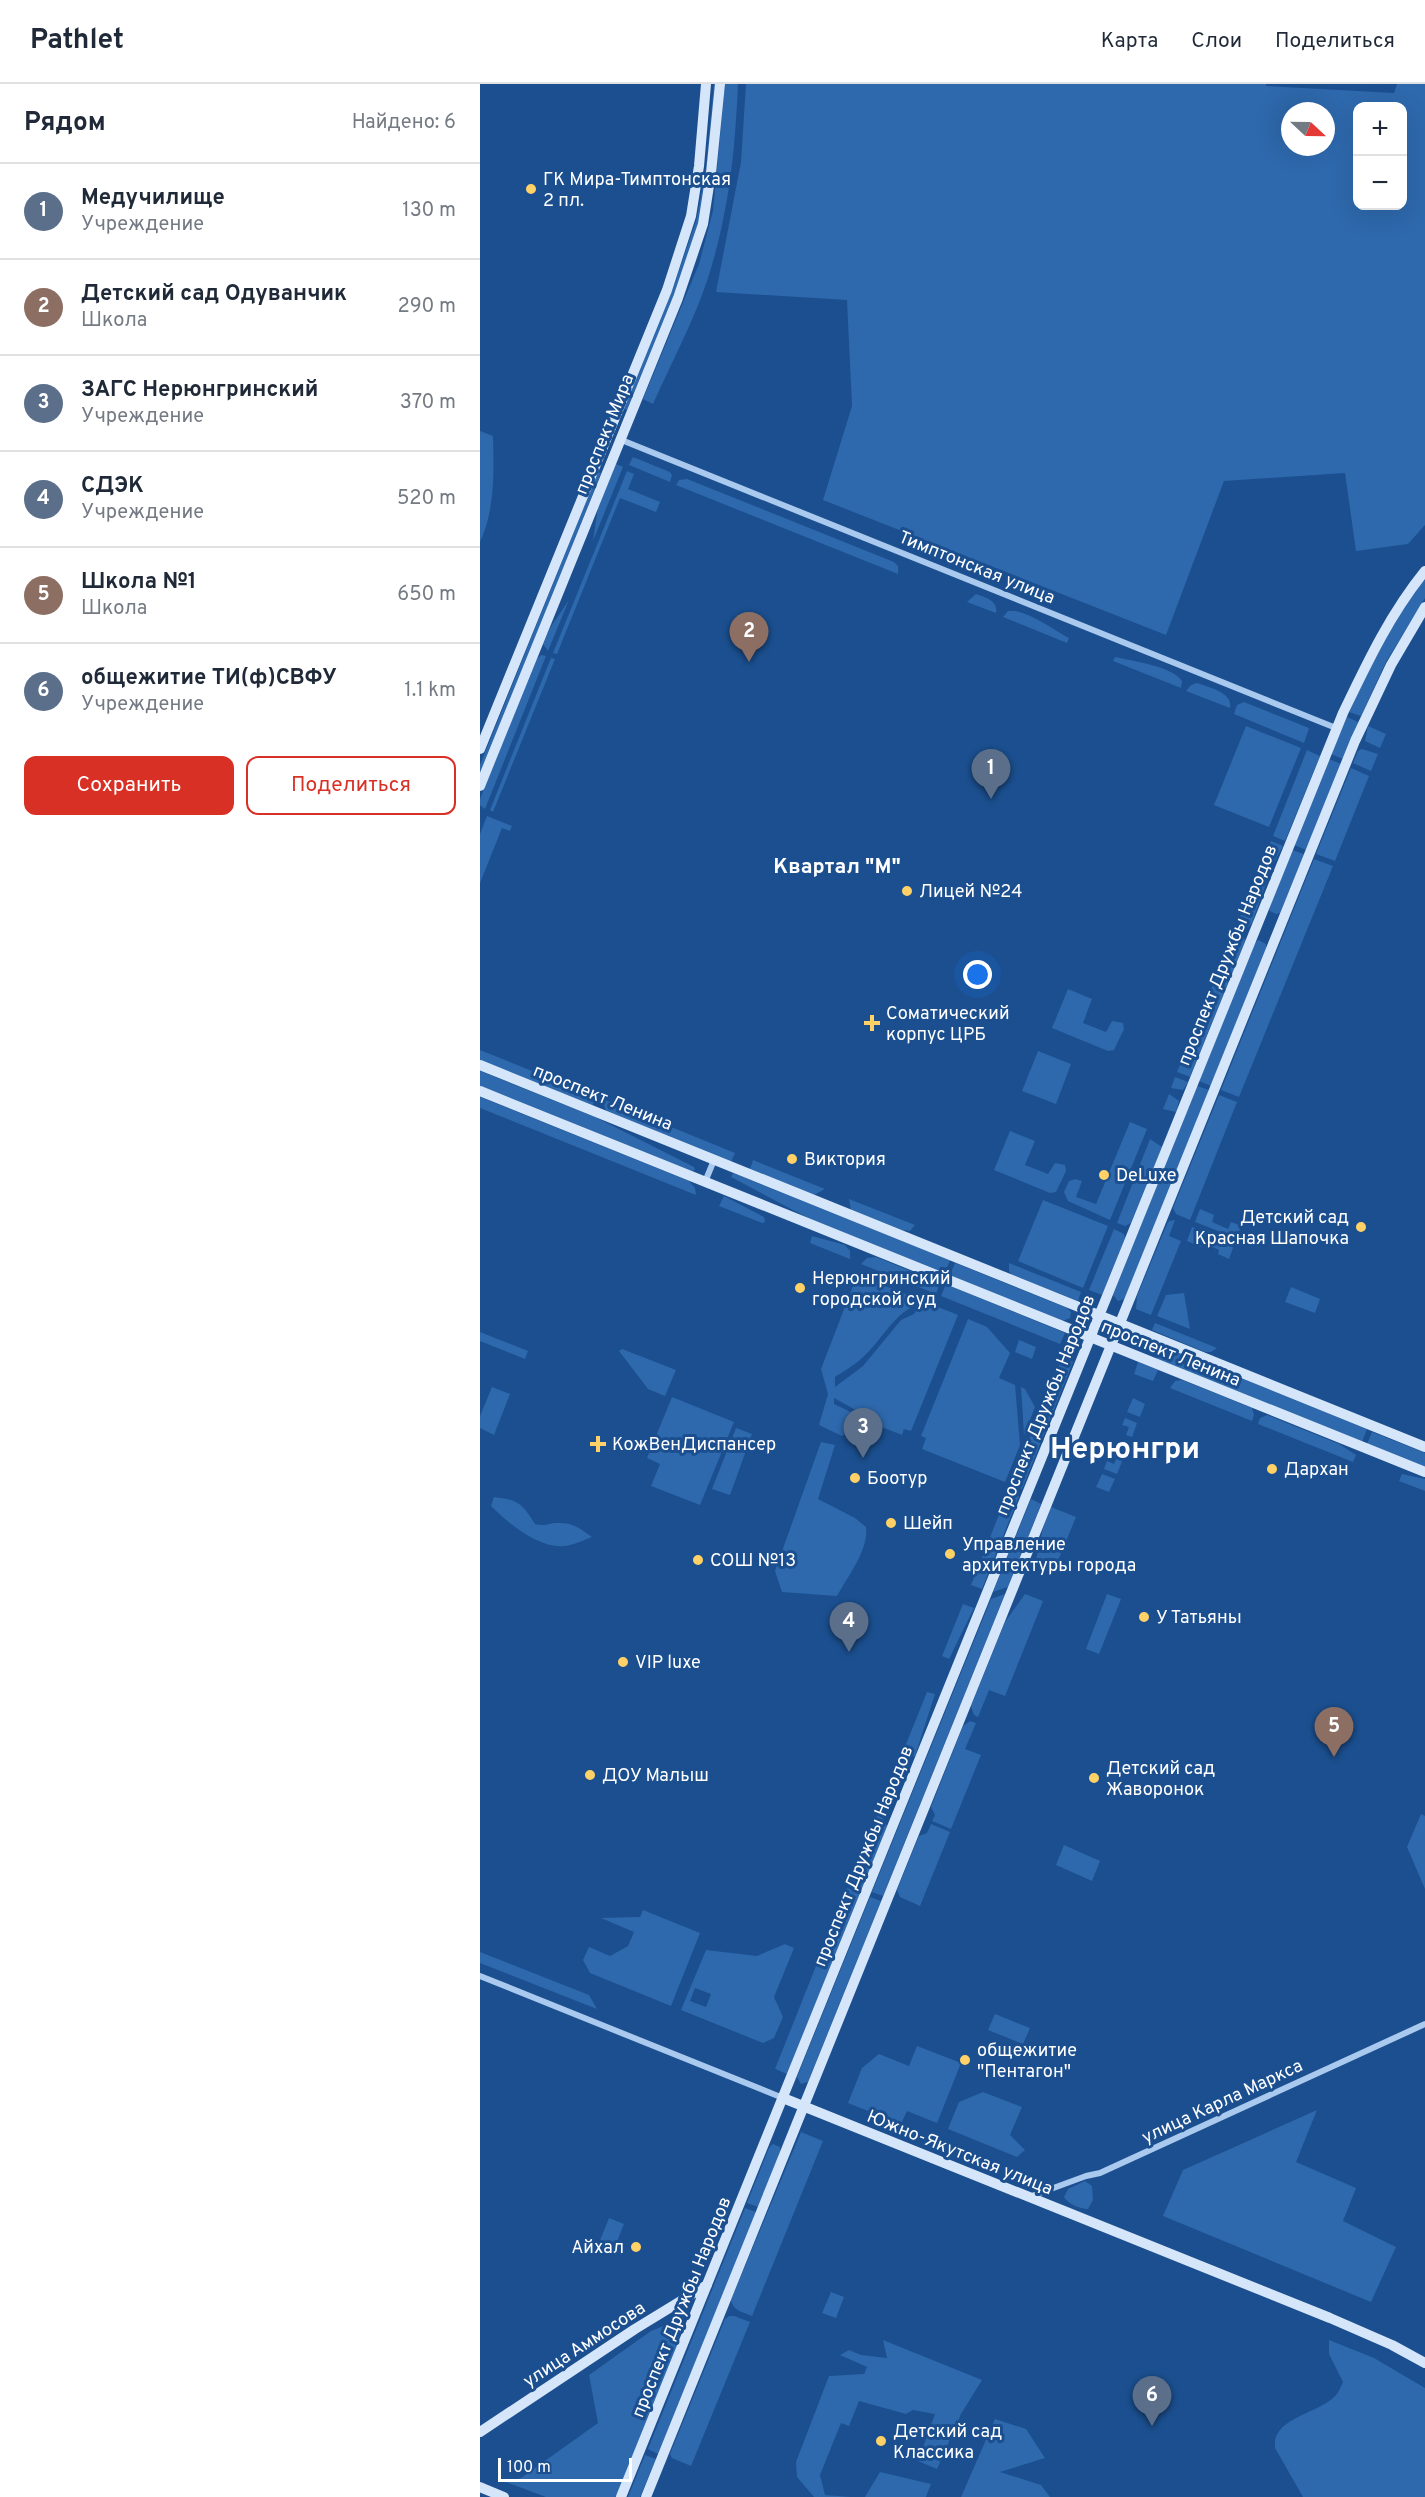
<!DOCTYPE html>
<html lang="ru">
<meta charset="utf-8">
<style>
:root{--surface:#fff;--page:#f2f2f3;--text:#1f2937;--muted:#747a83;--line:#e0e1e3;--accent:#d93025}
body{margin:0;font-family:Overpass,sans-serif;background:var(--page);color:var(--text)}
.controls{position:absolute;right:18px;top:18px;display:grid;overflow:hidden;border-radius:12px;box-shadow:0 6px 24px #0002}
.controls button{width:54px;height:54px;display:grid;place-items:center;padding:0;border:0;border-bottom:2px solid var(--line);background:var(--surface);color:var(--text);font:30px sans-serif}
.compass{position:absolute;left:801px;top:18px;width:54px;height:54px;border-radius:50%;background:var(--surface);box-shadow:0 6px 24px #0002;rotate:112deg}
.scale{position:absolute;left:18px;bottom:15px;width:134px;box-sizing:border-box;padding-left:6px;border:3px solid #fff;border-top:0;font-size:16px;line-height:21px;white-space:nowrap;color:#fff;-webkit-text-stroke:4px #1b4f8f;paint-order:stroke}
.you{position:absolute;left:498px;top:891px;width:21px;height:21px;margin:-15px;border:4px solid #fff;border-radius:50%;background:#1a73e8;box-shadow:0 0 0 9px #1a73e833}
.badge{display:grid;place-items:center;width:39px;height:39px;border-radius:50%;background:var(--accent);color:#fff;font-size:20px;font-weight:700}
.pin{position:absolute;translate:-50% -50px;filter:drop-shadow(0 2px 3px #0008)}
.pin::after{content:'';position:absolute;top:32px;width:21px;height:18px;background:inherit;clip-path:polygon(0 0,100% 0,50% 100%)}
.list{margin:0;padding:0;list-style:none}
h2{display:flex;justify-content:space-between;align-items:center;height:78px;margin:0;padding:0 24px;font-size:26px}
h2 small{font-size:20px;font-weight:400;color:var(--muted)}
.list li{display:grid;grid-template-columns:39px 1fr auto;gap:18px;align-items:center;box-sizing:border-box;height:96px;padding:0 24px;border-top:2px solid var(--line)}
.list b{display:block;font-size:22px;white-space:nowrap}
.list p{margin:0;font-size:20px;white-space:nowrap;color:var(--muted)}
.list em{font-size:20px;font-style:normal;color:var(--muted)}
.actions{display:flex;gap:12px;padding:18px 24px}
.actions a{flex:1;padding:14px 0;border:2px solid var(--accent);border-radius:12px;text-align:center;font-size:21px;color:var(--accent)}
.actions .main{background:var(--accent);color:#fff}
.map{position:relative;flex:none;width:945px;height:2413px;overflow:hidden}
header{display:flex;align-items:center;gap:36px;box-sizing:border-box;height:84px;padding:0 30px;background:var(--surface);border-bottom:2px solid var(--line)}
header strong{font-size:28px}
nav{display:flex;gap:33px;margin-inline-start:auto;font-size:21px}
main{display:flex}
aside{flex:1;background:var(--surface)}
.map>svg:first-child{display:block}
.green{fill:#2e69ad;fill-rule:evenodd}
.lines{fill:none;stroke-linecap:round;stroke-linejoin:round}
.street{stroke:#a9c9ee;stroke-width:6}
.secondary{stroke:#d6e6fa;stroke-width:10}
.poi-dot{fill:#ffd166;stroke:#1b4f8f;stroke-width:2}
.labels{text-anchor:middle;stroke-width:6;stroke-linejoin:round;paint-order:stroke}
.poi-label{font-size:18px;fill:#fff;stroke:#1b4f8f;text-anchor:start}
.street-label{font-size:18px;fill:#fff;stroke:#1b4f8f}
.quarter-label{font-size:21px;font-weight:bold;fill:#fff;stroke:#1b4f8f}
.town-label{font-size:30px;font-weight:bold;fill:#fff;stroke:#1b4f8f}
</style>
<header>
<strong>Pathlet</strong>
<nav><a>Карта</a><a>Слои</a><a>Поделиться</a></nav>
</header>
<main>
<aside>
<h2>Рядом<small>Найдено: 6</small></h2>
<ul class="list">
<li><span class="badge" style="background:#5c6f8a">1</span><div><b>Медучилище</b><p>Учреждение</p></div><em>130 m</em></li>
<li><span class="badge" style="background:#8d6e63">2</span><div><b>Детский сад Одуванчик</b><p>Школа</p></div><em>290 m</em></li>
<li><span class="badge" style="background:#5c6f8a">3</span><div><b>ЗАГС Нерюнгринский</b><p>Учреждение</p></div><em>370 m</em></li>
<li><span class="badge" style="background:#5c6f8a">4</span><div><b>СДЭК</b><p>Учреждение</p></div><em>520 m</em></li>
<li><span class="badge" style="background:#8d6e63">5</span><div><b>Школа №1</b><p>Школа</p></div><em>650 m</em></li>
<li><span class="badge" style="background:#5c6f8a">6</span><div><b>общежитие ТИ(ф)СВФУ</b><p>Учреждение</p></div><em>1.1 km</em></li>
</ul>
<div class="actions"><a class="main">Сохранить</a><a>Поделиться</a></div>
</aside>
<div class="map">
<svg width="945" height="2413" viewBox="0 0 945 2413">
<rect width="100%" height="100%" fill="#1b4f8f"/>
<path class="green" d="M234,0H237L220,135L195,209L147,326L143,325L192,207L217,134L226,84Z
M245,0H258C255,68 249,128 228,194C215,234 191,280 173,320L163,315L219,180L233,127Z
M266,0H786V2L914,9L917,0H945V441L928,460L876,467L865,389L744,397L686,551L343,416L372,322L367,216L236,208L261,78ZM878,22H922V122H878ZM810,27H846V63H810Z
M0,347L13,352C14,387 15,426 0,458Z
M153,373L190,388L192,391L190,398L149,381Z
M136,380L143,383L113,457L118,423Z
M147,387L154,390L148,405L180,418L176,428L140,414L77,570L73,569Z
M118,388L121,389L0,692V681Z
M207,395L414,478L418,482V490L196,401L199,396Z
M945,495V514L906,578L881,632L869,628C891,582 913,535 945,495Z
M496,510C506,514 518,516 516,529L487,518Z
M89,516L68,567L63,560L70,544Z
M528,527C545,524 574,546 589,554L587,559L523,533Z
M61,571L66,572L5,725L0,721V715L57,575Z
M635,573C652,577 692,582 702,597L701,604L633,577Z
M71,574L75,575L13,728L10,726Z
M717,599C730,604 753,608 750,624L706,607L711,601Z
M764,618L829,644L824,659L754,630L757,621Z
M867,633L878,638L863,675L851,670Z
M766,642L821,664L789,743L734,721Z
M888,642L906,650L900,664L885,657Z
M882,665L898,670L891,687L873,679L878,667Z
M827,666L840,672L805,757L793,752Z
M849,675L861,680L826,766L814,761Z
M871,684L889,692L855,777L836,770Z
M7,732L32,742L30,747L22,744L0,799V750Z
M791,757L803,762L792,782L772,839L768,843L757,840Z
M812,766L824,770L800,829L796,830L790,827L789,824Z
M834,775L853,782L759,1013L741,1006Z
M755,846L763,849L765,857L710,993L697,988Z
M778,856L786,860V864L731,1002L719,997L774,860Z
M588,905L612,915L603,939L626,948L632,937L643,939L644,945L634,966L628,967L572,944Z
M0,966L119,1014L112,1021L0,976Z
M558,967L591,980L576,1020L542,1007Z
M0,987L115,1033L214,1083L215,1086L212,1087L0,1002Z
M695,993L708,998L703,1006L691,1004Z
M717,1002L729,1006L645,1215L638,1217L633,1211Z
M689,1010L699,1017L696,1028L683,1025Z
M739,1011L757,1018L710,1136L696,1130L693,1124Z
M0,1013L209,1097L215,1104L216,1111L0,1024Z
M125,1016L255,1069L251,1078L126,1027L124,1021Z
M650,1038L667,1045L630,1136L588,1117L584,1108L589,1097L595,1095L602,1097L596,1113L616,1120Z
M530,1047L555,1057L545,1081L568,1090L575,1079L585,1081L586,1087L576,1108L570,1109L514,1086Z
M670,1055L682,1063L651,1139L645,1142L637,1139Z
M273,1076L345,1105L334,1111L270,1085Z
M253,1089L470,1176L465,1189L330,1135L251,1093Z
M244,1112L284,1133L285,1138L282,1139L239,1122Z
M369,1115L435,1141L430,1147L422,1146L371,1126Z
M563,1116L628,1142L603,1204L538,1177Z
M720,1125L734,1131L732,1138L748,1145L751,1138L762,1142L755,1153L751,1152L715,1138Z
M695,1136L689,1152L701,1157L671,1231L656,1225L657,1212L687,1140L689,1137Z
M712,1143L750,1159L753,1164L749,1175L738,1170L739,1166L723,1159L721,1163L707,1157Z
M634,1145L644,1150L645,1154L622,1211L609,1206Z
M332,1152L365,1161L370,1167V1175L330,1159Z
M396,1173L460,1199L456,1210L381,1180L387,1174Z
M475,1179L587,1224L591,1228L590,1234L582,1237L470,1191Z
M529,1179L601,1208L598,1217L532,1191L529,1187Z
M390,1196L478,1231L431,1347L424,1345L422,1351L389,1338L362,1352L339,1341L348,1310L341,1285L373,1202ZM442,1218L434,1230L421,1236L383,1282L355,1303V1293C364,1287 375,1281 383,1273C405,1253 412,1230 442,1218ZM354,1314L381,1329L387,1336L354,1320Z
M466,1200L585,1249L580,1260L461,1212Z
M811,1203L840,1215L835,1229L805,1218Z
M704,1209L710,1245L677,1232L686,1211Z
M488,1235L507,1243L530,1269L519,1294L535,1301L540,1361L525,1398L442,1365L446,1354L441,1352Z
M675,1239L737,1264L731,1268H725L672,1246Z
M0,1248L48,1267L45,1275L0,1257Z
M539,1256L556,1263L552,1275L535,1268Z
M682,1262L887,1345L882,1358L677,1275L675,1267Z
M142,1265L196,1286L185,1312L168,1305L139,1267Z
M582,1273L593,1278L542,1405L531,1401Z
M658,1278L678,1286L673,1297L654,1290Z
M702,1296L772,1324L774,1331L772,1337L690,1304L695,1297Z
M12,1303L30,1310L14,1351L0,1344V1332Z
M541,1303L545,1305L555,1323L544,1351Z
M192,1313L254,1338L220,1421L171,1402L180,1380L167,1374Z
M653,1314L665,1320L660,1333L647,1328Z
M787,1331L859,1360L876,1371L873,1378L778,1340L780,1334Z
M645,1334L657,1339L652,1353L646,1351L649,1343L642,1341Z
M256,1344L272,1350L250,1411L232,1405Z
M892,1348L945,1369V1383L887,1360Z
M341,1358L355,1361L338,1415L375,1434L386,1443C389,1466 367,1493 357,1512L302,1508L295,1487Z
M637,1373L643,1375L637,1390L624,1385L627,1377L634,1380Z
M622,1390L635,1395L629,1408L616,1403Z
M922,1390L945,1395V1407L919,1397Z
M528,1408L539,1412L502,1505L491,1501Z
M14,1413C38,1416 42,1419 55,1440C67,1443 67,1439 78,1439C92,1438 101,1445 112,1453C104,1456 94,1461 85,1462C59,1465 28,1439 11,1422Z
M551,1415L561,1420L528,1503L513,1508Z
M571,1423L596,1433L573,1489L555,1481L563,1444Z
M525,1510L403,1812L392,1808L511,1515Z
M545,1510L563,1517L525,1612L509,1606L498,1633L494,1631L491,1622L525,1538Z
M627,1510L641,1515L619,1570L606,1565Z
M483,1520L494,1524L469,1575L462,1572Z
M447,1608L455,1610L435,1672L422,1675L400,1729L407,1742L382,1804L370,1799Z
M490,1637L496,1639L485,1665L501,1671L471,1745L452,1737L455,1731L451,1723L483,1642Z
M941,1730L945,1732V1805L927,1763Z
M451,1740L470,1748L440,1822L420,1813L417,1806L439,1752L447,1749Z
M584,1761L620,1777L612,1797L576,1781Z
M367,1804L380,1809L307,1990L295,1985Z
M390,1813L401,1817L328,1998L321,2000L317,1993Z
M163,1826L220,1849L191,1922L110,1889L103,1876L109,1863L130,1872L148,1862L154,1848L121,1834L160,1833Z
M305,1860L314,1864L294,1913L303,1933L294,1954L283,1959L201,1926L226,1866L277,1872ZM215,1904L231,1910L226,1923L210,1917Z
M0,1868L109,1911L117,1925L0,1879Z
M515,1930L550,1944L543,1960L508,1946Z
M437,1962L481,1979L457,2039L427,2027L421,2040L368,2019L382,1984L399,1970L429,1982Z
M503,2008L542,2023L530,2051L545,2066L537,2073L468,2045L479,2018Z
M837,2026L816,2078L876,2104L863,2137L916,2163L891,2218L683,2132L703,2086Z
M321,2048L343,2057L272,2232C263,2228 253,2227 251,2216Z
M293,2060L300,2063V2068L278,2123L267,2119L289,2064Z
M605,2097L612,2102L613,2116L608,2125C600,2125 588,2120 584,2113L588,2105Z
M265,2124L276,2128L178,2370L168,2365Z
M129,2134L144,2140L132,2170L117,2164Z
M351,2208L364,2213L356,2234L342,2229Z
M249,2232H254L270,2238L211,2382L192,2374L190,2370L245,2235Z
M186,2241L197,2246L200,2257L136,2413H66L26,2398L41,2394L118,2339L109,2291L171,2247Z
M403,2256L502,2296L481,2330L457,2385L438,2377L455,2330L433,2326L426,2330L379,2317L369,2342L361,2339L340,2391L345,2411L371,2413H334L317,2393L316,2378L349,2292L384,2290L387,2283L360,2271L369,2266L381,2271L407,2274Z
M849,2256L894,2274L945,2304V2413H823L795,2364C791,2333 840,2330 856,2311C859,2308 861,2302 863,2298L849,2270Z
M515,2335L546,2345L565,2374L520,2388L561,2401L570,2413H481Z
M165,2371L176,2375L160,2413H148Z
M400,2388L451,2400L446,2413H385Z"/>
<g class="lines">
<path class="street" d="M139,355L856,644
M225,1098L234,1076
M0,1892L303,2014
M549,2113L606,2092L620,2089L945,1940"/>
<path class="secondary" d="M0,665L187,206L211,132L219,82L226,0
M0,702L198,214L223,140L231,89L240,0
M0,981L945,1363
M0,1007L945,1388
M303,2014L850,2234L912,2261L945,2279
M0,2348L155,2245L227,2201
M0,2403L24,2413
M141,2413L863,629C887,579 910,530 945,487
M166,2413L875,657L911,581L945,523"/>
</g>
<g class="poi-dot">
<circle cx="51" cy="105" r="6"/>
<circle cx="427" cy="807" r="6"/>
<path d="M389 930h6v6h6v6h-6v6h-6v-6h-6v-6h6z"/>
<circle cx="312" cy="1075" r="6"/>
<circle cx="624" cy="1091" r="6"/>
<circle cx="881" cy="1143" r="6"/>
<circle cx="320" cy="1204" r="6"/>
<path d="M115 1351h6v6h6v6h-6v6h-6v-6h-6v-6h6z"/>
<circle cx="792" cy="1385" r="6"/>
<circle cx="375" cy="1394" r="6"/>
<circle cx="411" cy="1439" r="6"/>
<circle cx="470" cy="1470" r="6"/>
<circle cx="218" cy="1476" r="6"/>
<circle cx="664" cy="1533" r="6"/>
<circle cx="143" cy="1578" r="6"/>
<circle cx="110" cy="1691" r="6"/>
<circle cx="614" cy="1694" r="6"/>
<circle cx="485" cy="1976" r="6"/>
<circle cx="156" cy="2163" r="6"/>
<circle cx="401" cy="2357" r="6"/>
</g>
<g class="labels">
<g class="poi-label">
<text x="63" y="101">ГК Мира-Тимптонская<tspan x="63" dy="21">2 пл.</tspan></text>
<text x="439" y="813">Лицей №24</text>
<text x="406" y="935">Соматический<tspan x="406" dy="21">корпус ЦРБ</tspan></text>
<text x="324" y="1081">Виктория</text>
<text x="636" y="1097">DeLuxe</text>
<text x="869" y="1139" text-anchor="end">Детский сад<tspan x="869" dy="21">Красная Шапочка</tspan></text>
<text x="332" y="1200">Нерюнгринский<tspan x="332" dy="21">городской суд</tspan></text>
<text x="132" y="1366">КожВенДиспансер</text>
<text x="804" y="1391">Дархан</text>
<text x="387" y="1400">Боотур</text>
<text x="423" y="1445">Шейп</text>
<text x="482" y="1466">Управление<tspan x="482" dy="21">архитектуры города</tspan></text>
<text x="230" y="1482">СОШ №13</text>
<text x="676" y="1539">У Татьяны</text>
<text x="155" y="1584">VIP luxe</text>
<text x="626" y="1690">Детский сад<tspan x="626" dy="21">Жаворонок</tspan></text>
<text x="122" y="1697">ДОУ Малыш</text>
<text x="497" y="1972">общежитие<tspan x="497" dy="21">"Пентагон"</tspan></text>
<text x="144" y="2169" text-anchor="end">Айхал</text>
<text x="413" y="2353">Детский сад<tspan x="413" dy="21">Классика</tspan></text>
</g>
<g class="street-label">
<text transform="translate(124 350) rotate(-68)" y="6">проспект Мира</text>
<text transform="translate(497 483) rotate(22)" y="6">Тимптонская улица</text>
<text transform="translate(747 871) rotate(-68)" y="6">проспект Дружбы Народов</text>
<text transform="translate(123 1013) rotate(22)" y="6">проспект Ленина</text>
<text transform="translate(691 1269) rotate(22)" y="6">проспект Ленина</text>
<text transform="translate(565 1321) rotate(-68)" y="6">проспект Дружбы Народов</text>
<text transform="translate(383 1772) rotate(-68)" y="6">проспект Дружбы Народов</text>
<text transform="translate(742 2017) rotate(-25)" y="6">улица Карла Маркса</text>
<text transform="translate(480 2068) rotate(22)" y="6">Южно-Якутская улица</text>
<text transform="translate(201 2223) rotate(-68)" y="6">проспект Дружбы Народов</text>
<text transform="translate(104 2260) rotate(-33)" y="6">улица Аммосова</text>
</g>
<g class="quarter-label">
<text x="357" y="789">Квартал "М"</text>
</g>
<g class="town-label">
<text x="645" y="1374">Нерюнгри</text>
</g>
</g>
</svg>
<div class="controls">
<button>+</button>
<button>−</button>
</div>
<svg class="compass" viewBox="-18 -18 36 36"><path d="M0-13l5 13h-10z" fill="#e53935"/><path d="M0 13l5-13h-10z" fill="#747a83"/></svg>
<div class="scale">100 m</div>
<div class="you"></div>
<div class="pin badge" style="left:511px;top:715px;background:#5c6f8a">1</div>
<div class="pin badge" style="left:269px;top:578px;background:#8d6e63">2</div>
<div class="pin badge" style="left:383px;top:1374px;background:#5c6f8a">3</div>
<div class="pin badge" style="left:369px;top:1568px;background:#5c6f8a">4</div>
<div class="pin badge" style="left:854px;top:1673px;background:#8d6e63">5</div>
<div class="pin badge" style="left:672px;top:2342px;background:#5c6f8a">6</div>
</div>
</main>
